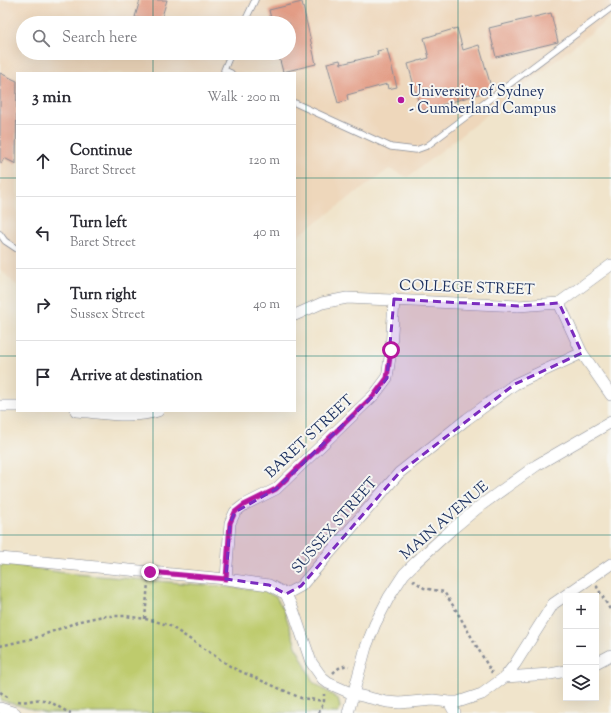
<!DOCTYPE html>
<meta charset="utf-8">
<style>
:root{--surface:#fff;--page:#f7f7f7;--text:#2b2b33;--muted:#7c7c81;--line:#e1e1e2}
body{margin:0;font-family:"Sorts Mill Goudy",serif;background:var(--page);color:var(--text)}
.controls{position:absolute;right:12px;bottom:12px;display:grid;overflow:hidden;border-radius:0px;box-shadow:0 4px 16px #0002}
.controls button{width:36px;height:36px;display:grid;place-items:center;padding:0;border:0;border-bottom:1px solid var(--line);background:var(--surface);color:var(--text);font:20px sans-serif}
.stop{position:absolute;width:12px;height:12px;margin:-9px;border:3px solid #b5179e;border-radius:50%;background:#fff}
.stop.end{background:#b5179e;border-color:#fff;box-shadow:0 1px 4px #0008}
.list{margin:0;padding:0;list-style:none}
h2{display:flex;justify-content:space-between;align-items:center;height:52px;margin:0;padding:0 16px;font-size:17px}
h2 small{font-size:13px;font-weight:400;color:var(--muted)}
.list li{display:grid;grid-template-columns:26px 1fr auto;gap:12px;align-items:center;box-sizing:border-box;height:72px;padding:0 16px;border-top:1px solid var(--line)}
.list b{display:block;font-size:15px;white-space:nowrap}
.list p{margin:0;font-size:13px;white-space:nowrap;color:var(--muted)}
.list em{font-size:13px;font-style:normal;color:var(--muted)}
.icon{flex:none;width:22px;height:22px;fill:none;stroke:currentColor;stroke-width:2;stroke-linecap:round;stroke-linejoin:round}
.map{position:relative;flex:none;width:611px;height:713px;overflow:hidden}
.search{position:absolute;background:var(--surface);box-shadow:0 4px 16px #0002;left:16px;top:16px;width:280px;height:44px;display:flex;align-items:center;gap:10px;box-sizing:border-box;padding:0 14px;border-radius:22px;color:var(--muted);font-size:15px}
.panel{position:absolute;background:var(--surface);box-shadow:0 4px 16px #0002;left:16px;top:72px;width:280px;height:340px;border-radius:0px}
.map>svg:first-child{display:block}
.built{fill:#eed7bb;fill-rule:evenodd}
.green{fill:#becb6d;stroke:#6c7d66}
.building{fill:#e39d86}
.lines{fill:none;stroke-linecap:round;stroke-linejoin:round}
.service-casing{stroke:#868a94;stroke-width:7}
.minor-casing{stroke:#868a94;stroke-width:12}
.path{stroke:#868a94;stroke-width:2.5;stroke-dasharray:3 3;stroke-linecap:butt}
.service{stroke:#fff;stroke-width:5.5}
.minor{stroke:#fff;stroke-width:11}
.route{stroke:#b5179e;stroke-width:5}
.marked{fill:#7b2cbf;fill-opacity:0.2;stroke:#7b2cbf;stroke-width:3;stroke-dasharray:8 5;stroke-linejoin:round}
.grid{fill:none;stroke:#0f766e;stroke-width:1;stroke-opacity:0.55}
.poi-dot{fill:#b5179e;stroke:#f6f6f2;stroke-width:1.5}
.labels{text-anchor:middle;stroke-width:4;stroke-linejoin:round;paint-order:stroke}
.poi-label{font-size:15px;fill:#1b2f5e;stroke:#f6f6f2;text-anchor:start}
.street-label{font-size:15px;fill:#1b2f5e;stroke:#f6f6f2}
</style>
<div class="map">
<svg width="611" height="713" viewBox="0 0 611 713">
<rect width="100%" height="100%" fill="#f6f6f2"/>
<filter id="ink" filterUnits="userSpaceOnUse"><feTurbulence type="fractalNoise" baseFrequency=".025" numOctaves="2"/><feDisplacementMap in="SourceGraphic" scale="8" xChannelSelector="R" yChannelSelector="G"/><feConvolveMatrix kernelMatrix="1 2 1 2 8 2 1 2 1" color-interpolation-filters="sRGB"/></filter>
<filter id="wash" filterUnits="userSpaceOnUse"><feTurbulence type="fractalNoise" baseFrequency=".012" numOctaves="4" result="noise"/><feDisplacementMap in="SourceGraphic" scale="16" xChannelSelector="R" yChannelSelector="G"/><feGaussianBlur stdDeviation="0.9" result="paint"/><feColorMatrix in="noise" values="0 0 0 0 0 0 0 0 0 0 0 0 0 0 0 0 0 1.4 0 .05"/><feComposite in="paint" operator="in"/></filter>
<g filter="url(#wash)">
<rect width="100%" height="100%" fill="#f0e4cb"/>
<path class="built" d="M0,0H611V17L408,177L389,169L295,238V73H17V286L0,269ZM23,23H289V53H23Z"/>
<path class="green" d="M0,563L65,573L262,590L276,597L284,610L296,646L313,682L338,699L340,707L338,713H45L0,700Z"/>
<g id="blocks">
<path class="building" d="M140,0H167L160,23H154L135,17Z
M302,2L316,64L283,72L278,53H289V23H272L269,10Z
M551,13L558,42L496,57L489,28Z
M457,28L463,50L479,45L492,90L421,111L408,64L429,58L424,38Z
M387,49L397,87L388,89L387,84L347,95L348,100L338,103L327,63L340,60L341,64L378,55L377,51Z
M0,73L17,81L16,164L4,158L1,164L0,163Z"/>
</g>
</g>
<g filter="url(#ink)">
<use href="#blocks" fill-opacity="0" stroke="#868a94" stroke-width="1"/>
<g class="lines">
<g class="service-casing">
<path id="service" d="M244,23L255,0
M231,73L224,70L231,53
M295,103L391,147L416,150L427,146L611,8
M0,234L5,241L17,249"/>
</g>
<g class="minor-casing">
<path id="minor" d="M559,303L611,265
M295,315L322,303L347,298L518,306L559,303L582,353L611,395
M0,406H17
M76,411C103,413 131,419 158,411
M0,558L226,579L269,585L286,594
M226,579L230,523L235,512L244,505L276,489L375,394L387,378L391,350L394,299
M286,594L294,612L311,662L323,679L328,683L353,694L387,702L400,703L433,700L449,702H458L482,694L505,677L515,664L553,604L611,564
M286,594L301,586L399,473L467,419L515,384L582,353
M596,663L611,655
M505,677L550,674L566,671
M449,702L455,713
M0,708L15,713
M348,713L366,647L375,624L389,597L404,574L416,562L451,530L480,506L537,465L611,422"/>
</g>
<path class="path" d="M413,580L424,588L444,592L456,610L492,673
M598,586L597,587L611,611
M145,619L148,582
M0,646L35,638L80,621L103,616H126L145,619L155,621L170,626L233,668L301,698L324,701
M333,673C338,668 342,665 349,666
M0,692L9,698
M18,701C27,703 35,698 44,700C54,702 61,710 71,713
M319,713L324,701V694"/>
<use href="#service" class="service"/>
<use href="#minor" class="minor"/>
</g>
</g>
<g class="lines" filter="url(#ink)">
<path class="route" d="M150,572L226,579L230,523L235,512L244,505L276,489L375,394L387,378L391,350"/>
</g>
<path class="marked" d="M394,299L518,306L559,303L582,353L515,384L399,473L301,586L286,594L269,585L226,579L230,523L235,512L276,489L375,394L387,378Z"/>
<path class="grid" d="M153,0V23M306,0V713M458,0V713M153,53V73M0,178H17M295,178H611M0,356H17M295,356H611M153,411V713M0,535H611"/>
<circle class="poi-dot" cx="401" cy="100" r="4"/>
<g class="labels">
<g class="poi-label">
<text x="409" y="96">University of Sydney<tspan x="409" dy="17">- Cumberland Campus</tspan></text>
</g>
<g class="street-label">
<text transform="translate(467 287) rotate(2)" y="5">COLLEGE STREET</text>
<text transform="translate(309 436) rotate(-43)" y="5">BARET STREET</text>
<text transform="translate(444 520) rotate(-41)" y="5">MAIN AVENUE</text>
<text transform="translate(334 525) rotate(-49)" y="5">SUSSEX STREET</text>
</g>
</g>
</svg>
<div class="controls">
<button>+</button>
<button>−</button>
<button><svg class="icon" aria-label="layers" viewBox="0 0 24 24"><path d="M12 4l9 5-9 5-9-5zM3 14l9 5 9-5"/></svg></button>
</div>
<div class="stop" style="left:391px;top:350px"></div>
<div class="stop end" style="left:150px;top:572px"></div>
<div class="search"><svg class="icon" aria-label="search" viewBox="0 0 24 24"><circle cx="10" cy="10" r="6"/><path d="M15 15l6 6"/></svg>Search here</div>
<section class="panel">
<h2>3 min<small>Walk · 200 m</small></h2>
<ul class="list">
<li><svg class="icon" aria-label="ahead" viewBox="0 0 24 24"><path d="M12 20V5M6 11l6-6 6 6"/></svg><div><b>Continue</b><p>Baret Street</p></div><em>120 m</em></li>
<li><svg class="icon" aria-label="left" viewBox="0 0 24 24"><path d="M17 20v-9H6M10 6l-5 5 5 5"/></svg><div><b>Turn left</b><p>Baret Street</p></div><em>40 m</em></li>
<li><svg class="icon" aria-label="right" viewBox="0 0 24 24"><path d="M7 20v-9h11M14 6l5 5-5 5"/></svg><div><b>Turn right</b><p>Sussex Street</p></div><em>40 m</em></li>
<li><svg class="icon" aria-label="arrive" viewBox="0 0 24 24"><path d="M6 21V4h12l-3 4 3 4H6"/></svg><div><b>Arrive at destination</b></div></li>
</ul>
</section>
</div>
